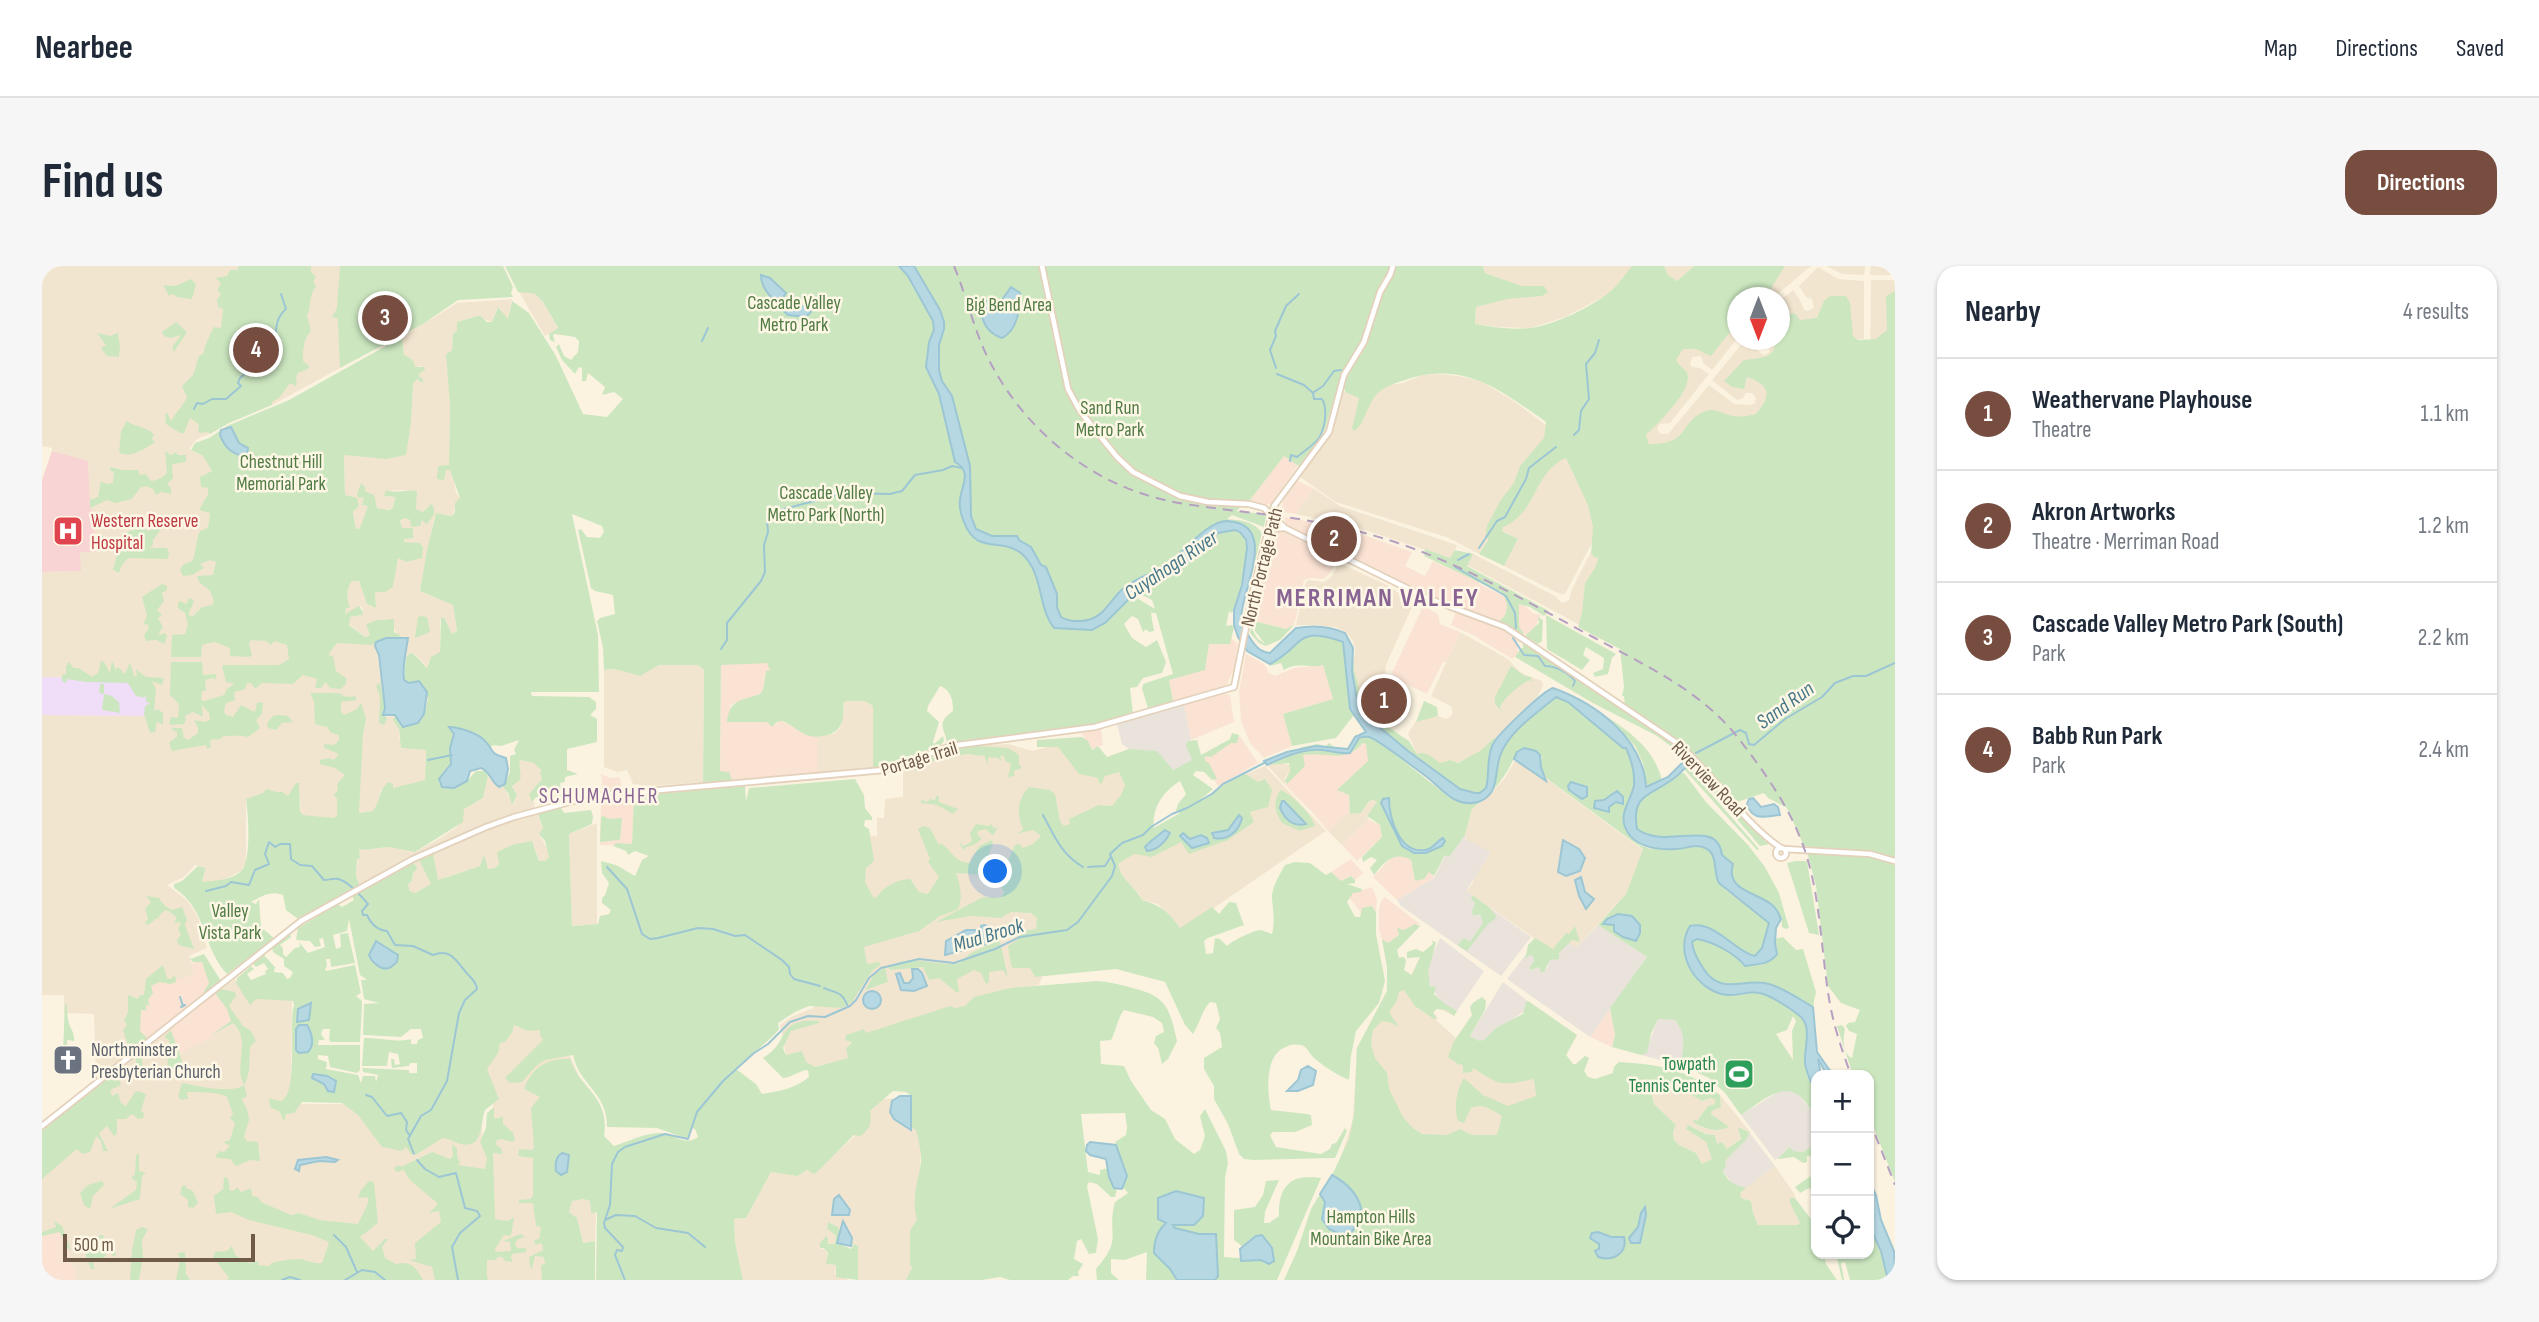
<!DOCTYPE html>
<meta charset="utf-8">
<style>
:root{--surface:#fff;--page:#f6f6f7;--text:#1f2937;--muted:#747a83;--line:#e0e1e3;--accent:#764d3f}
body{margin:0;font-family:"Sofia Sans Condensed",sans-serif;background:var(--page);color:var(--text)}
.controls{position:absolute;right:21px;bottom:21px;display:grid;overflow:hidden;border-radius:14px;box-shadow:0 2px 5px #0004}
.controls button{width:63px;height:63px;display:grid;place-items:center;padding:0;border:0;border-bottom:2px solid var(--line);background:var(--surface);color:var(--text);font:35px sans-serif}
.compass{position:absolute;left:1685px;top:21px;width:63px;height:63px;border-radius:50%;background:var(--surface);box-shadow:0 2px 5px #0004;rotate:180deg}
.scale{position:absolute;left:21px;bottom:18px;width:192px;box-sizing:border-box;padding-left:7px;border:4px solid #705b49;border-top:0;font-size:19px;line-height:24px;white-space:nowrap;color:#705b49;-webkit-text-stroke:5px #fef7e6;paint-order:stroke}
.you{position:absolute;left:954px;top:606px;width:24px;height:24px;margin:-18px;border:5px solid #fff;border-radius:50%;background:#1a73e8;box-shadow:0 0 0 10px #1a73e833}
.badge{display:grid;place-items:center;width:46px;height:46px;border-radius:50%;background:var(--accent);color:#fff;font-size:23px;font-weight:700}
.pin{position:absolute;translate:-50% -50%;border:4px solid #fff;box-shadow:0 2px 7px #0006}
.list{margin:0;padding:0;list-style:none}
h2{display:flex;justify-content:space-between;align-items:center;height:91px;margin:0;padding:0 28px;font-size:30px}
h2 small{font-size:23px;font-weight:400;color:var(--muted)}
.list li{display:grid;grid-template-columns:46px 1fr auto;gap:21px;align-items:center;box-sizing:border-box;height:112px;padding:0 28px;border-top:2px solid var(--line)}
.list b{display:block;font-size:26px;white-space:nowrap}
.list p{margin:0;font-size:23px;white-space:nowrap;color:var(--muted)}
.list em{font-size:23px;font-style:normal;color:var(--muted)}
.icon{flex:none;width:38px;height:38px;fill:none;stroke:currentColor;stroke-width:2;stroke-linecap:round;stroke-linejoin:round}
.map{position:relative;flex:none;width:1853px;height:1014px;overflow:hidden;border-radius:21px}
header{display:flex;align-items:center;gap:42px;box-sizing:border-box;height:98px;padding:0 35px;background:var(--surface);border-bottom:2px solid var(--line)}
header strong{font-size:33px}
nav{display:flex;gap:38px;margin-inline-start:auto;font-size:24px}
.intro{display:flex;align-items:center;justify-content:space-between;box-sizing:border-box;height:168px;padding:0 42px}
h1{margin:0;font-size:49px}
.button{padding:18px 32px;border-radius:21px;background:var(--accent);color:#fff;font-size:24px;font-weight:700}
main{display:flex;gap:42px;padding:0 42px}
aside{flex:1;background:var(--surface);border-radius:21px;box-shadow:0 2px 5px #0004}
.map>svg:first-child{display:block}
.residential{fill:#f2e5cf;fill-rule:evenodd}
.commercial{fill:#fbe3d4}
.industrial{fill:#e9e3dc}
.education{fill:#f0ddf7}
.medical{fill:#f8d4d5}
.green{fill:#cce7c0;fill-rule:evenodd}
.water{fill:#b6d8e3;stroke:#9dc6d4;stroke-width:2}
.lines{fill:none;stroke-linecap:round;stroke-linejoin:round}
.stream{stroke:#9dc6d4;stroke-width:2}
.secondary-casing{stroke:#e3d1bb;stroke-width:8}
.secondary{stroke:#fff;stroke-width:4.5}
.rail{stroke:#b6a0c2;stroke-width:2;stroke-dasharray:10 7;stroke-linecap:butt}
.labels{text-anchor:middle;stroke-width:5;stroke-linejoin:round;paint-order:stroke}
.park-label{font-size:19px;fill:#507b44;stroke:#fef7e6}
.health-label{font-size:19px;fill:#be3a42;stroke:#fef7e6;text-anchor:start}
.street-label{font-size:19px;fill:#705b49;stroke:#fef7e6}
.worship-label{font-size:19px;fill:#5b616d;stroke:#fef7e6;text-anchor:start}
.leisure-label{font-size:19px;fill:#27864d;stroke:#fef7e6;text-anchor:end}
.water-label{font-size:21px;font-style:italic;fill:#47788a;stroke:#fef7e6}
.neighbourhood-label{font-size:21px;letter-spacing:2px;fill:#886493;stroke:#fef7e6}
.district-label{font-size:26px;font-weight:bold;letter-spacing:2px;fill:#886493;stroke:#fef7e6}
</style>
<header>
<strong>Nearbee</strong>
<nav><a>Map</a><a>Directions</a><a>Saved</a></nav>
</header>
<div class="intro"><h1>Find us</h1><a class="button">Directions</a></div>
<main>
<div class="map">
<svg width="1853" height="1014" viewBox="0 0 1853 1014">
<rect width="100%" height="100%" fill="#fbf3e0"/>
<path class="residential" d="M0,0H207L154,153L168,168L155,173L147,183L161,190L166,196L172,212L178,295L277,372L334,376L344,451L351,450L357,463V472L384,483L383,515L338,525L335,540L331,545L317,547V525L300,555L259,556L258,532L213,531L204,533V595L199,605L181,614L160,617L164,602L153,599L142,611L125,619L145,634L156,651L165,682L147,690L153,708L107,729L97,730V768L105,775L54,816L52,748L22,747V729H0V449L106,450V413L0,411V306L38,305V286H54L48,242L13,186L10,185V182L0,180Z
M269,0H298V102L230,139V131L269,17Z
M1441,0H1590L1570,25L1561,31L1523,51L1488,62L1455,61L1433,58L1434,41L1502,20H1480L1443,7Z
M1622,0H1652L1635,15L1625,9Z
M1741,0H1769L1732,31L1710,32Z
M1784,0H1823L1822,9L1800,8Z
M1829,0H1853V6L1848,9H1828Z
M1776,1L1796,13L1822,15V73H1804L1778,59L1738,61V35L1751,24L1758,34L1762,44L1766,45L1772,42L1770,33L1764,31L1757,20Z
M1829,14H1853V28L1850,70L1828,94Z
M477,26L493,28L501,36L516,63L503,70Z
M470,33L466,53L460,49L458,42H455L450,56L434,50L415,56V64L411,68L410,84L405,88L408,139L407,199L395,202L402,211L404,203L408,204L411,208L414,227L418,232L410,250L395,247L392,252L378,325L411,339L415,365L410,368L403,353H398V387L386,397V402L373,388L368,387L364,391L366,372H352H357L347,353L335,354L324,358L328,369L323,371L306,357L308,351L317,350L321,346L320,340L303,348L306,320L310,315H317L325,338L334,342L333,326H343L356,291L364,296L358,256L362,252L368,254L380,253L386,240L381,247L374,243L373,225L359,224L347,225L342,230L353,231L351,242L342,244L335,242L322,225L319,224L323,230L320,239L327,240L318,262L314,263L311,246L317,240L303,229L302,188L369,157L371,118L375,113L382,115L377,111L380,100L373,101L362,89L360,71L415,37Z
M1695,44V73L1670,104L1661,97L1659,90L1650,91L1648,98L1650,101L1658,102L1667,108L1628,157L1618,158L1615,163L1619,168H1626L1667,119L1692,138L1709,139L1713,137L1714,132L1710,127H1704L1701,132L1695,134L1670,114L1703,74L1713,78L1718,87L1723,89L1727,86L1728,80L1725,76L1716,74H1741L1720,115L1733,139L1712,156L1653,170L1610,187L1596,158L1627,99L1642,76Z
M1396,108L1417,110L1438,115L1469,133L1512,165L1551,247L1552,273L1523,328H1518L1462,300L1476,273L1455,262L1437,288L1407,272L1294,236L1255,209L1283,172L1298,124L1303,126L1361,117L1381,109Z
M1271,222L1298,240L1412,278L1513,330L1520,337L1527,334L1530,323L1549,286L1557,291V307L1538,359L1425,299L1430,288L1415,280L1409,292L1310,260L1254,248Z
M1297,297L1347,320L1355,326L1370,329L1374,332L1344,399L1343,411L1338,424L1330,427L1318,429L1311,403L1313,383L1311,375L1304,366L1293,361L1274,359H1254L1264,316L1267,314L1282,316L1289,311Z
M1418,366L1466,393L1479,407L1500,415L1501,420L1495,432L1443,486L1412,498L1396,500L1375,488L1366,468L1373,456L1393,449L1404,453L1409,450L1411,446L1409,440L1389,430Z
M618,399H656L662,404L661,516L609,520L591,518L585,504L576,506L562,501V404Z
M823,434L831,440L832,448L831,503L775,510V470L792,468L798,462L802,446L801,437L804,435Z
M1037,472L1044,499L1099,489L1101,528L1006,647L1005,700L997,719L935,731L929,740L832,767L808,777L805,783L807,792L772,801L764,796L744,789L738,759L749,751L771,742L778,729L809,568L835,570V552H842L843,533L861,531V502L873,495L904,485L927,480L966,478L991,485Z
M1475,491L1601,584L1584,628L1534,682L1515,688L1424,625L1431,617L1423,569L1430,543L1446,530L1463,512Z
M478,494L492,497L499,501L500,505V513L487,528L489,534L492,535L493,544L471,550L400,578L318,620L314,609L317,582L321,584L346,581L373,586L395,574L415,561L422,543L441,532L446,510L457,520H461L471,539L475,528L470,519Z
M1236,496L1247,499L1248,505L1243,512V519L1225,499Z
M1223,500L1284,565L1138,665L1116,638L1100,634L1096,626L1087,619L1076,602V598L1138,547L1170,528L1181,518Z
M1332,534L1335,536L1325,550L1327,554L1300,579L1286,565L1308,545V548L1319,547L1327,535Z
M496,548L501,563L497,568L506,584L507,591L503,595H497L492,579L457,598L453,602L446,604L442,588L438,600L404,611L373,627L368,625L366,619L370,615L374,598L372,596L432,569L474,553Z
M555,557V658L530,660L527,568Z
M1373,658L1378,660L1355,684L1356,691H1362L1364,695L1362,704L1369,709L1378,691L1365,692V686L1374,683L1381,686L1391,678L1390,675L1394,676L1385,714L1388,720L1394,721L1392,728L1396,731L1404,739L1415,745L1412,750L1396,742L1391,747L1395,750L1394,754L1414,772L1430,749L1428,741L1431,737L1436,733L1440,731L1444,735L1443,744L1428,770L1437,775L1442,774L1454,762L1481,748L1484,736L1486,735L1535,769L1524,789L1531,798H1534L1543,790L1547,792L1542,805L1546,811L1553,813L1571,807L1572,801L1577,796L1619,801L1600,817L1616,879L1667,907L1707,869V866L1697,861L1699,873L1685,883L1680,876L1675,879L1673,869L1665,868L1646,859L1644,863L1664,876L1671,894L1660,898L1654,887L1637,879L1632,874L1631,865L1634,859L1612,838L1608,822L1644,825L1660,835L1670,832L1674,834L1673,838L1666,840L1655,855L1653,854L1651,856L1661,862L1674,864L1686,861L1669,848L1670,845L1679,841L1678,829L1709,867L1708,871L1683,895L1684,899L1681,905L1669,908L1645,906L1538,893L1493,890L1452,892L1445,889L1402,893L1362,890L1299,891L1311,853L1315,782L1345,725V701L1340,673L1346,677L1357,669L1355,662L1362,664Z
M193,713L205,728L250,731L249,838H317L342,864L424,744L503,752L529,792L537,811L513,1014H433L444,906L383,914L405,954L400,1014H363L288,1008L201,1014H34V1005L28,996L17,965L0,970V912L35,883L64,812L128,762L135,787L175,726ZM450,831H451L450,895L441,876L439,851Z
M881,832L873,1014H815L813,978L810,980V972L804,958L800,957L799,967L796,961L786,956L785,963L794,969L793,978L778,977V982L784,984L788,999H794L793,1008L802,1011L806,1014H701L693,976L692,953L704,952L729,906L755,910L765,904L774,907L781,898L812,871L815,859L816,833Z
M1733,900L1753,929V932H1748L1758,957L1755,959H1716L1711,947L1709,935L1699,932L1697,927Z
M541,933L548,935L549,946H554L553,975L541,977L535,952L527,946L530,935Z"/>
<path class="commercial" d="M1242,189L1256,199L1229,238L1223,239L1208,234Z
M1256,215L1271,222L1254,248L1240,246L1241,235Z
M1243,251L1304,263L1370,286L1363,300L1383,310L1391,295L1437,316V318L1483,340L1491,347L1499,349L1497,353L1488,372L1470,360L1387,329L1294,283L1243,258Z
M1238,263L1296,293L1289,306L1282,313L1269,312L1262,314L1253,356L1248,362L1244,363L1211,355L1217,320L1231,265Z
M1381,340L1396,348L1398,358L1418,366L1404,396H1401L1385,428L1354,413L1350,407Z
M1414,345L1447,357L1475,371L1476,388L1470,393L1433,370L1409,359Z
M1189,372L1196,378L1192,403L1185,419L1131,436L1127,414L1163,403L1167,378H1187Z
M1204,388L1222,398L1226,404L1225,406L1233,410L1252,402L1281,399L1291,433L1241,448L1250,480L1222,492L1208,477L1199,455L1197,425Z
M679,397H725L729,404L723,408L721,424L718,428L689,439L685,456H725L734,459L736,455H740L767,470H775V510L691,516L678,506Z
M1181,427L1188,429L1192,456L1149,474L1142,439Z
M1059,462L1061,479L1050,483L1039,467Z
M1198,470L1216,497L1176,520L1157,492Z
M1324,475L1327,495L1300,526L1307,529L1308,545L1286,565L1272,548L1243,519L1250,510L1259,487H1309Z
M559,508L568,512L578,511L580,525H561Z
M592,530L590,580L558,579L559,534Z
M1327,554L1338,559L1340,571L1315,595L1300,579Z
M1360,589L1369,594L1373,615L1388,605L1392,612L1355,634L1331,611L1350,591Z
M1309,593L1321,607L1313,614L1308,610L1299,615L1289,606Z
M1330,621L1335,633L1334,646L1331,640L1320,642L1319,647L1307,631L1311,627Z
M1343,631L1378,658H1373L1362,665L1358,662V669L1346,677L1340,673L1337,664V644L1339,635Z
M160,695L171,723L105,775L97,768V729H107V717L123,713L125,717L152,708L149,697Z
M173,726L195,753L169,772L135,788L128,762Z
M1568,742L1573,769L1570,781L1548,771Z
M17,965L28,989V996L34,1005V1014H0V970Z"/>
<path class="industrial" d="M1142,439L1149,474L1146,475L1151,494L1143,499L1131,504L1107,485L1087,483L1080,478L1075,458Z
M1423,569V573L1449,586L1424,625L1489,671L1459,710L1359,640L1355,634L1392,612L1404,588L1407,590Z
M1556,659L1605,691L1548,771L1465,713L1485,687L1484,691L1487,688L1491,690L1492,695L1487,702L1489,704L1497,701L1505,703L1508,694L1513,693L1527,677L1534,682Z
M1398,672L1442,705L1415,745L1404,739L1396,731L1385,714L1389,693Z
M1461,716L1486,735L1484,736L1483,744L1466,757L1454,762L1442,775H1436L1428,770Z
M1616,752L1633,754L1639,763L1643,778L1638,799L1599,789L1605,783Z
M1745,824L1752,825L1759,831L1774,851V877L1761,886L1751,885L1748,881L1733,894L1699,849L1734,827Z
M1707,866L1733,900L1704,922L1691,919L1681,905L1684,899L1683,895L1705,873Z"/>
<path class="education" d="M0,411L106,413L107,450L0,449Z"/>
<path class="medical" d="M10,185L46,195L48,242L51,245L54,286H38L39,305L0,306V214Z"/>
<path class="green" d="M197,0H269V6L274,11L271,15L274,20C265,34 270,41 265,50L269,65C261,74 261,83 261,95L267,100L266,103L256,107L254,112L255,118L253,120L248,117L238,131L230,136V139L187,157L168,168L166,166L158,167L156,165L157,158L148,152L142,167H138L124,158L123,147H125L129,155C131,151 145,134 145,131C144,127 141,124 140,120L151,109L157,90L162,87C162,80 169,67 172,61L179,62L181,43L176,41L175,34L179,28L175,24L179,18L174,12L185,10L188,4H195Z
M298,0H461L471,21L469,27L471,31L416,34L381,58L298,102L296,56L295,52L290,51L295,42Z
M463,0H1441L1443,7L1480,20H1502L1506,26L1500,30L1465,33L1434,41L1433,58C1450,61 1470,64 1488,62C1512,59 1550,41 1569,25C1577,18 1583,8 1590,0H1622L1626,9L1635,15L1652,0H1743L1728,24L1720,31L1696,32L1695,57L1669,90L1654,83H1641L1634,94C1637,100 1642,102 1645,107C1652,124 1615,158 1604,169L1607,178C1648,178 1636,159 1661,146C1671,141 1677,146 1687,149C1695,152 1706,150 1714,148C1729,130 1730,120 1705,111L1702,123L1690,121L1682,115L1702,94C1717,91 1734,94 1733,74H1738V54L1743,49L1753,47L1758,54L1775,52L1782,35L1788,30H1804L1808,37L1811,70L1816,74L1834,73L1845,64L1844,30L1853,25V592L1832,587L1762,580L1745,542L1726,532L1722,527L1692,537L1649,489L1583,441L1582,430H1580L1582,421L1578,383L1536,361L1540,347L1543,317L1553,302L1557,291L1554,292L1549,288L1551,261L1546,239L1524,192C1496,204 1495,235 1475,252C1471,256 1466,259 1461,261L1460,265L1476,273L1462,300L1437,288L1447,273L1443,272L1445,260L1458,235L1472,217L1478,200L1502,172L1504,156C1458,124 1422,94 1363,114C1353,117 1341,121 1334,129C1325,140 1323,156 1313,165L1310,163L1317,132L1303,126V123H1295L1283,164L1258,201L1242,190L1208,234L1194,245L1223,248L1224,251L1222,261L1190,249L1185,253C1198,254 1212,255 1220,267L1206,324C1207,306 1217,288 1209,268L1183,255L1111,310L1064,350L1039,364C1063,364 1073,344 1090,329L1113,343L1110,334L1094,326L1151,291L1176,267L1184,264L1198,266C1214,288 1197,320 1192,344L1189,347L1187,345L1184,360L1190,359L1192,362L1188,378H1167L1163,404L1127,414L1131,435L1110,443L1106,442L1100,423L1101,418L1131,408L1114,347H1109L1112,365L1107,366L1104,363L1101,366L1096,353L1090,350L1082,358L1090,372L1104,381L1115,374L1124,396L1120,407L1101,412L1095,421L1088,422L1091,448L1042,462L905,477C902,460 894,457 911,445C911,434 909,424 898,420L886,440L885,445L897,456L891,476L892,478L901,470L902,475L899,479L836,501H831V440L823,435H804L801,437C803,454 800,467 781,470C775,471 769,471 764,469C755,465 749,458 740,455L735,456L730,461L725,456H685C687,433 699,435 718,428L721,424L724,405L728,404L725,397L679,399L678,505L687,506L691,516L661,519L662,404L656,399H617L598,410L573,403L562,404L561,382L555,355L558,352L573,348L571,329L553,325L549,322L536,264L539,263L545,271L558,272L562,266L560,260L530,248L556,369L557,426H489L490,430L547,431L554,436V443L548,449L555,453V476L525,483V504L536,508L523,511V516L518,517L520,532L515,530L511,533L503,530L500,534L494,531L490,536L487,528L500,513L498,506L500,505L492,497L478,494C476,501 480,507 478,514L470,520L475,529L470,539L466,527L461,521L468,506V490L474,488L472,484L477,474L459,480L451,479L447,483V480L411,465L409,501L397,517L398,519L412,522L425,515L434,505H443L446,510L441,532L422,543L421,556L373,586L346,581L321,584L317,583L318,592L315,594L314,609L318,621L259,655L244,644L241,629C228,624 219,631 209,636L214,638L217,633L219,661L233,673L185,708C159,680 166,644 132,622V618L140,615L156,600L164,602L160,615L163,616C175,614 190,614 199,605C210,594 206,548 204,533L221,527L225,523L234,526H240L246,530L254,517H257L258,545L261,549L291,552L295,550V533L292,529L296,524L295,518L303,509L293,502L278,498V494L287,492L292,494L297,488L282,482V478L292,479L297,474V469L289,467L285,461L273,458L272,435L268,427H297L304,431L313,430L315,434L299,436V446L302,449L315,443L319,437L324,453L321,468L317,547L331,545C339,534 335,527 346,516L351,518V522L383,514L384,484L359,482L357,463L351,454L353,449L361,461L376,457L382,448L386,433L377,415L367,417L362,414L364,391L368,387L372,388L385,402L389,391L398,386L399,351L403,353L410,368L415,365L411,339L378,325L385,284L394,247L410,250L413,246V237L418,232L408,204H404L402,214L395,213L396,200L407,199L408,139L404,88L410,84L411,68L415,64V56L435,50H439L445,56H450L456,41L466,53L470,35L487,47L514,90L541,148L565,151L581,133L572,126L560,129L563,121L546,107L544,115H540V102L537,101L533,108L520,94L514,81L517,78L522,90L529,94L536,86L537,75L533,71L513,68L511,69L513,76L508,74L507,68L516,62L501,36L493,28L476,26Z
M149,13L154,18L150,33L135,31L131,28L127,30L121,19L134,20Z
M134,56L145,66L132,86L130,81L139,69L129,72L122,70L120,66Z
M55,67L68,70L76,67L78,81L77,91L65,90L59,82L64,79Z
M360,71L362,89L371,94L373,101H382L383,104L378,107L377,110L381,113V117L375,113L371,118L369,157L364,189L344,193L302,189L303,229L315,232L317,240L311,246L314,263L318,262L326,240L320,239L322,231L317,232L315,229L319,217L323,221V225L332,229L335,242L346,244L351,242L353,231L342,230L344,224C354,228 366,223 375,225L374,243L381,246L389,238C396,244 390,254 384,258L380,254L378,260L369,261L368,254L362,252L358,255L360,262H371V272L362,273V276L378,277L381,282L380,292L364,296L356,292L351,321L343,326H333L334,342L325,338L317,315H310C304,323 304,332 308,342H304L303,348L317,340L321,346L320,349L308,351L307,359L323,371L328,369L324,358L335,354L352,353V366L359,370L329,379L295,377L286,389L291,390L294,405L304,412V418L299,423L288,422L284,416L279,422H273L275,413L261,409L251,418L220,417L213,423L209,417H205L203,423L192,426L193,434L184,437L182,445L184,449L191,451L199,439L213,446L215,437L221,436L220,448L214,454L218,462L206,471C201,469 188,470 182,470L176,474L171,473L168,475L169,482L165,483L164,479L130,485L127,476L135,471V465H131L130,462H140L142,472L146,474L156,467V462L152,454L163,456L168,454L167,447L160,439L161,451L151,446L143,450L144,454L142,458L129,459L127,457L129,451L136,452L137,438L128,429L129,396H160L161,409L175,408L173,414L171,412L163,414L164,425H160L159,434L162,435L182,429L185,423L192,418L184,416L180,399H237L247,393L245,379L232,375L229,379L224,375L209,374L207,378L210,389L207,391L188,390V382L172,376L160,379L159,391H129L130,369L143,368L146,359L143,347L136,342V337L138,335L144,338L147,332L150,333L152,336L146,348L150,351L160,341L170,339L172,335L168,325L157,316L155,310L171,309L174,296L168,294L158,298L162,302L150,309L141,310L138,304L142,298L150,295C155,285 153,275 158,265L166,262L168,247L157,244L166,228V222L159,221L158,211L170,205L161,190L149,184L153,177L167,172L185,160L247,134Z
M85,155C93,161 103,160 112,168L110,173L113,176C102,183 90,192 77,187L79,165Z
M123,185L129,189L134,186L136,189H144V196L130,198L131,212L125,218L129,222V228L119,226L114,229L111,223L104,220L98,222L90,233L73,237L65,234L48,242V234L56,231L59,215L65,218L71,217L72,206L68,204V201L81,204H96L98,209L104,208L109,215C117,214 121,211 125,207Z
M112,258H117L120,262L111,274V279L107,282H125L127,288L126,293L86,292L80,299L77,307L71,304L75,288L84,283V271L87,265L101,262L107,265Z
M1383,283L1408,292L1413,284L1431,288L1425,300L1507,345L1502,350L1488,341L1477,338V360L1482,368L1479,369L1457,355C1468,348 1467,334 1458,325H1455L1382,290Z
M120,318L125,320V324L120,327L122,335L115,344L120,349L116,352L121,361L117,367L118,369L122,367L125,369L123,378L114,374L104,375L102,369L107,362L105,358L101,359L105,350L100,331Z
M1504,349L1574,388L1570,392L1566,408L1553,411L1551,407L1561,403L1562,392L1544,381L1541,389L1548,394L1540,404L1505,383Z
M379,350L385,351L388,366L373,372L376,351Z
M1496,351L1501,354L1500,375L1496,378L1483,370L1497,357Z
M1211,355L1244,363L1253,358L1238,374L1224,380L1217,377L1208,367L1209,361L1215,372L1223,378L1213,365Z
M1272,367L1301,376L1308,443L1312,449L1294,472L1250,480L1241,448L1291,433L1281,399C1267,403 1255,395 1242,404L1239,397L1229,400L1228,398L1261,372Z
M1481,376L1640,483L1728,578L1718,580L1638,487L1615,470L1549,436L1473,391L1478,383L1481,382Z
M1311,388L1312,403L1318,427H1323L1343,459L1367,475L1375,488C1383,484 1391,492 1398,497L1408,494L1416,497L1438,485L1452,472L1454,474L1451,477L1444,522L1438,527H1433L1418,523L1366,485L1330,455L1321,444L1314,429L1310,405Z
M59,395L62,396L68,407L70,395L74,404L76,401L83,408L88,396L92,410H95L94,403L104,411L122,412L120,419L110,415L114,423L112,445L116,443L121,447V459L115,456L113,466L108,467L102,448L103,440L108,437L104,436V428L103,432L94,430L86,417L44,416L25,413L24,417L20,415V409L24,408V400L27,396L32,402H37L50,411L56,407Z
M1469,400L1483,410L1489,411L1490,416L1487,414C1477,419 1462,432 1458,441L1460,446L1453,438V431Z
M338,416L343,442L341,446L345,453L342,459L337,457L338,431L334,420Z
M58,418H62V428L70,430L77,436L78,447L60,444L62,428L57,427Z
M1514,431L1526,436L1580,482H1584C1589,493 1593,506 1592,518C1591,525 1586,532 1585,538C1584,546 1586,564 1589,570C1606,597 1645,572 1664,582C1676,589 1671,606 1677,616C1686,631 1716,643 1727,657L1720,682L1713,690H1709L1664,661L1646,664L1656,714L1673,725L1687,729L1718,727L1730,731L1761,752L1766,760L1763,797L1774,827V851C1769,845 1766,838 1760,832C1740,814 1718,837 1699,849L1683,827L1667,812L1638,799C1642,781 1645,770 1633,754L1616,753L1609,768L1605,787L1599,789L1570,781L1573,769L1568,742L1605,691L1556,659L1584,628L1601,583L1504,512L1499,501L1500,491L1494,485L1475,486C1469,500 1462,512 1451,524C1455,513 1454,503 1457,492C1465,467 1495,447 1514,431ZM1751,750L1754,755L1750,765L1751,794L1734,768L1745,764Z
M1382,435L1395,441L1396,450L1374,456Z
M237,449L246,450L251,456L240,457L234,464L226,462L225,457L231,450Z
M1567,452C1592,469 1612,484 1620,514L1604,521L1601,497L1593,480Z
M1190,467L1197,469L1195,477H1189L1169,491L1163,490V495L1167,497L1175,513L1170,514L1162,506L1154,505L1151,509L1171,523L1158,534L1202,507L1216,516L1223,513L1230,524L1226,541L1208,546L1212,556L1186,574L1147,588L1139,576L1110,591L1092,588L1076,598C1079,614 1093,620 1100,634C1118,639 1127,646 1138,662L1170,641L1177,648L1187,636L1194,637L1202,659L1166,672L1162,675L1164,688L1171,687L1173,672L1178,673L1185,680C1188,676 1212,664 1218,664C1220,664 1227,667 1230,668C1233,656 1231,644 1230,633C1229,622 1238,608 1243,599L1253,596L1268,597L1284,609L1289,606L1299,615L1309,610L1313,614V617L1305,618L1320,623L1319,626L1311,627L1305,636L1313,651H1318L1320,642L1330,640L1334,646V668L1343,715L1337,737L1314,765L1309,790L1307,814C1295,809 1279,799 1270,790C1267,787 1266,783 1263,781C1258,778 1251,778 1246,780C1222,787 1225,825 1229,844L1265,848L1269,849L1270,859L1253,866H1231L1228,869L1234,881L1279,888L1288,883L1290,878L1294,877L1303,862L1305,865L1293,892L1212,894L1202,893L1197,888L1186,858L1172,833V820L1162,803V792L1180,781L1178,767L1174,762L1178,753L1174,737L1168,736C1159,746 1158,757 1151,768L1143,759L1123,716L1074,703L993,711L988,702H971L969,699L966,680L977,673L972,666L994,663L995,652L989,647L969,646L959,652L929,650L894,656L941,631L959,632L962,626C958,617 952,617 947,605L954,590L965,597L973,579L978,578L980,582L991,578L999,570L991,564L973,568L981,564C975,548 974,535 987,521L1008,524L1013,528L1018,555L1022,560L1028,558L1027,553L1057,539L1070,540L1079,529L1083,519L1077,506L1063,510L1060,517H1057L1056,512L1037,508L1016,481H995V474L1040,471L1046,475L1050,484L1056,480L1065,491L1087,483L1115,485L1131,504L1150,494L1144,479L1146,475L1155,474L1159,489L1188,473ZM1138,515L1144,528L1136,538L1134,544L1138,547L1112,562C1110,541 1121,526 1138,515Z
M1314,468L1317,472L1328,471L1345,482L1408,532L1433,536L1441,534L1430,543L1423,569L1407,591L1403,589L1392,610L1387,606L1382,613L1373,615L1369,594C1353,585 1343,595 1332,609L1328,602L1335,594L1329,591L1321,596L1320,591L1340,571L1338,559L1325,550L1335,536L1332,534L1327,535L1319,547L1308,548L1307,529L1295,524L1326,495L1324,478L1321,477C1302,499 1286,485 1261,489L1263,500L1245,518L1243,515L1248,505L1247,497L1228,499L1260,481L1275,478L1284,480L1287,477L1292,481L1305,482Z
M936,480L966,482L977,489V498L980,502L972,505V510L966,511L969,498L963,495L962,490H958L960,495L955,492L946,491V499L942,489C936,491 933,488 926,488C910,490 888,493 874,505L872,504L874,497C894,489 914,482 936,480Z
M1645,500L1717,583L1715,584L1642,503Z
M1639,507H1642L1664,536L1706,579L1723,601L1737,627L1747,662L1744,663L1740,661L1739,651L1724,635L1707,628L1693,617L1689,604L1680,589L1648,570L1611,571L1595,563C1588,527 1617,525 1639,507Z
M813,513L822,529L823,542L830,551V554H823L822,560L827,563L832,595L824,602L823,616L831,631L834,632C843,620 853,614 868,613L877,626L886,628L897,611L886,596L888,593L876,563L881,560L888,562L897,579L899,577C911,586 912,596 928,597L937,580L950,574L951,577L939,609L914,607C918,618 922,634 915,644L898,650L877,665L822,681L825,698L837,696L838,699L830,705L810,736L800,742L767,740L753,746L736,757L737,763L733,768L694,803L714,818L720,828C737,825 753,823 767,811L766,804C756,805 751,811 741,812L721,792C749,776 733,752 777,755V757L749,765L741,782L744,789L760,785L764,796L773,801L806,792L804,783L810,776L803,774L804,769L822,763L824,767L908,740L913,742L923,740L932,731L968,722L1055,715C1069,716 1081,719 1094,723C1126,731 1128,745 1135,775L1126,793L1120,798L1116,782L1112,777L1114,770L1122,766L1120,757L1111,751L1082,744C1075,753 1074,766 1069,774L1058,775L1059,798L1082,800L1089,815L1109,844L1123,853L1133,873L1152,888L1158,884L1163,870L1158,850L1163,843L1184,885L1186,897L1183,912L1182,991L1197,992L1202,995L1219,994L1224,998L1232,988L1222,971L1214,970L1201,981L1192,974V944L1213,941L1221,929L1224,915L1237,914L1223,946L1222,957H1227L1237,950C1236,920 1249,907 1279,912L1235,1014H1104L1105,986L1083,994L1069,993V1007L1077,1014H1055L1054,1003C1082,971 1064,970 1073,936L1086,927L1081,921L1085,910L1073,876L1084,869L1085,861L1083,847L1039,848L1046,906L1058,909V904L1067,902L1069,916L1075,923L1073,931H1069L1055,918L1047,916L1045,920L1056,973L1054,987L1047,988L1039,973L1035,975L1032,993L1041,998L1036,1006L1037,1010H1031L1026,1014H968L958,1011L940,1014H864L871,1000H868V965L875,953C869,933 876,917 879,896C880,890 876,870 874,864L870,862L869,830L864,826L851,825L828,845C830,856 828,864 818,870L812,869L774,907L772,908L765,904L755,910L729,906L704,952L692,953L693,976L701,1014H554L555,946L549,947L548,935L541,933L530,935L527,946L535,952L541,977L553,975V1014H500L499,999L503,998L502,991L493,990L490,1003L488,1000L487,991L501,984L500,977L493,979L492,974L497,973L499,961L494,960L491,937H477V934L488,933L491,930V892L476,890L477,883L490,884L492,882L489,842L498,831L482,823C490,801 505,792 528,793C539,824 568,830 562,870L572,880C585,876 603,867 617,867C632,867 641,881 656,871L653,863L649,862L647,871L643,872L615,862L565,861C566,827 537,819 531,789L503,794L494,800L480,816L468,817L463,812L501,774L498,769V764L486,765L472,759L470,767L463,776L458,777L456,787L445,803L457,833L443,844C438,857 442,883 419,878C412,876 408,873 401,872L375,888H369L364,881L360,885L340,881L316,849L300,837L260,836L252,847L244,848L242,856L238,846L228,841L227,832L239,835C257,827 246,757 252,739L251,735L214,733L208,739L194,717L195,712L209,700L212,703L205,708L209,714L224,708L223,705L226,703L222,697L214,701L211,698L222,689L233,701L232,706L241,707L245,713L248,712L251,706L242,700V693L231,686L230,682L248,667L249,671L238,679L241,682V688L244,691L253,682L258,681L257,676L266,687L283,681L281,672L277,673L279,680L273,681L268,675L254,674L256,662L296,638L300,641L312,634L310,630L372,596L375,602L371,608L370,615L366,619L368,625L373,627L389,618L377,594L391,587L396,614L438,600L442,588L446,603L453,602L457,598L455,586L473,578L490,575L497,595H503L507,591L503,575L497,568L501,562L496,548L519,542L522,547L549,544L551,550L550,558L527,568L530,660L556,658L558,650L567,648L569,644L560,637V632L563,629L567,617L560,607L559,595L574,599L593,610L600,594L607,590L593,585L586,589L584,585L571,580L574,577L590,578L592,530L703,520L704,536L707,522ZM307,653L318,709L325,714H319L322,733L337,737L322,738L321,769L359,771L369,763H379L381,772L376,774L375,778H369V773C356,777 336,771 322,772L320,800H345L347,786L356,788L358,798L353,799L352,793H349L350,802L367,800L368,797H375V807H367V804L320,802L321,806L336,809L334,816L333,810H321L319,817L316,809L284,803L285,796L276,793V789L286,790L288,801L315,807L318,804V779H276L277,774H283L279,768L281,763H288L287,774L289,776H318L320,740V735L314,730L319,727L313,699L284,705L283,702L285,701L284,693H288L289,701L313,697L306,667L298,668L299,681L294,683L291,669L305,665ZM332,675H336L355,688L348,702L334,698Z
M1239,524C1251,530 1269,547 1273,560L1258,565L1240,557C1233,546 1230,535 1239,524Z
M894,530H897V536L916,543L911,548L895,539L879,537V534L886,536L888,533L893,534Z
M562,550L566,553L580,552L578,574L558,576L559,551Z
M934,558L947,560L949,558L952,562L956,561L951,570L944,563L936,565L935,568L940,573L932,579L924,581L922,584L916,575L922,580L930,575L928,567Z
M1765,586L1836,592L1853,597V916L1827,849V809H1811L1795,760L1800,759L1803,763C1801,773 1800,787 1810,792L1815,768L1807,765L1804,760L1806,757L1813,756L1818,744L1799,737L1786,720L1774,620Z
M1753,595H1765L1777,669L1767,667L1745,597Z
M1430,629L1447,641L1455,651L1445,659L1425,685L1415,679L1422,672L1428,676L1441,657L1438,648L1431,650L1430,645L1433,637L1429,633Z
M104,630L117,632L123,640L130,644L140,641L145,653L143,659L152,683L137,679L135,675L139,668L136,663L139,656L132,657L135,652L127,645L123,644L117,650V653L115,652L106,659L103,657L106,652L103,643L109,636Z
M1373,658L1378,660L1355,684L1357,692L1362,691L1364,695L1362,704L1370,709L1378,691L1365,692V686L1374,683L1381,686L1391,678L1390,675L1394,676L1386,706L1388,720L1394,721L1392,728C1400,736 1406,740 1415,745L1412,750L1404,744L1394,743L1391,747L1395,753H1392L1373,740L1362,724L1357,726L1354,736L1347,746L1357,761L1350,757L1340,755L1331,764L1329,778L1333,792L1345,807L1347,823L1361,851L1371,862L1380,868L1405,869L1418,863L1430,869H1455L1460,850C1451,844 1440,837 1429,842L1422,857L1416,855C1412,843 1414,823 1422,812L1441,829L1466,840L1494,830L1492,813C1459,820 1459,820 1431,802L1430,806L1421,807V799L1416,798L1406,791L1411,777L1430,749L1428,741L1431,737L1440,731L1444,735L1443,744L1428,770L1437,775L1442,774L1454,762L1481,748L1484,736L1486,735L1535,769L1524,789L1531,798H1534L1543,790L1547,792L1542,805L1546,811L1553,813L1571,807L1572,801L1577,796C1616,798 1648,804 1678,829L1679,841L1670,845L1669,848L1687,861C1674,867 1662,863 1651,856L1652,853L1655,855L1666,840L1673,838V834L1669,832L1660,835L1643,825L1608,822L1612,838L1634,859L1631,866L1632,874L1637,879L1654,887L1660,898L1670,893L1664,876L1644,863L1646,859L1664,868L1673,869L1675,878L1680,876L1685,883L1699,873L1696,861L1707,866L1705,873L1683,895L1684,899L1681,905C1686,916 1692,919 1704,922L1698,927L1699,932L1709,935L1711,947L1716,959H1755L1758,957L1748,937V932H1753L1772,957L1774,988H1782L1784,998L1795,1014H1242L1255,985L1269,943L1292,905L1307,873L1312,848L1315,782L1345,725V701L1340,673L1346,677L1357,669L1355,662L1362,664Z
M1533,660L1538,676L1530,674L1517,687V693L1508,694L1502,706H1499L1497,701L1489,704L1487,702L1492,695L1491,690L1487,689L1483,694L1486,679L1493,672L1511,683L1525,666L1526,669Z
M1741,671L1754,684L1761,683L1774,726L1771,741C1757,733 1742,722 1726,718C1717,716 1708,718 1698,718C1668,720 1662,706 1650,681V676L1655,673C1670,675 1694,688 1703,700L1719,699L1732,693L1735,682L1733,673Z
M954,675H958L966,712L961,704L947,706V716L944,718L939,707L932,704L915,713L917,726H914L897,712L887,714L881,701L849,704L846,702C866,686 894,701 918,697L927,688Z
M162,688L179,715L177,719L163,727H161L167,717L160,696H151L148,693Z
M121,699L125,712L129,713L133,709L134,716L128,718L117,716L109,720L111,727L106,734L108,740L104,738V744H99L98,765L105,772L102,778L87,787L85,785L86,779L81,764L85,759L82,755L86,746V729L96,733L98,729H102L104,713Z
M843,701L846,716L823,724L832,709Z
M178,723L193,726L194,730L187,740L201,760L209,765L214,775L208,781C207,793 209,809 202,819L205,830L200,833L206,846L207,854L202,871L205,875L216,876L218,895L208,894L194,900L188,893L175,892L173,890L178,885L182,886L188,880L181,876L188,874L193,857L188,852L191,848L185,831C178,826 155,826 145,826L146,833L139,834L136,830L140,817C155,820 189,828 202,819C191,800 210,774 191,757L167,771L189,755L185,743L173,727Z
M23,737C27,743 24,746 26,753C27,762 33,765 32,775L25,774V805L20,809Z
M129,764L145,810L142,812L137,804L125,803L126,791L132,787L128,782L127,774L122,771Z
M111,779L112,784L100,791L101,806L98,814L90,806L94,798V789Z
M74,804V814L78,815L79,819L68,824L70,830L76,827L79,837L84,840L93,826L96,825L104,828L99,845L102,847L101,852L96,853L90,848L84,853H75V867L72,870L65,860L57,867L66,885H61L59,875L54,870L48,886L40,888L35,883L0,913V865Z
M452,841V853L461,851V858L471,867L473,874L470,876L460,873L455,874L454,879L459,882L461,888L451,887L453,953L466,955L472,951L469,970L462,969L453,983L454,986L469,985L468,976L461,975L479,968L483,971L476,973L473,978L475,982H484V986L470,988L469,992L471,996L463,995L460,991H456L453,994H445V1012L447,1014H393L390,1001L367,994L374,993L373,977L399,956L397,945L387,947L395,939V937C385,927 367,917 362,904L355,906L352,903L354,900H361L390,886L408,893L411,890L410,878L415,882V890L418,896L416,899L443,903L445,892L438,876L444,862L445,847Z
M1774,877V891L1765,890V896L1761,897L1752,891L1735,893L1748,881L1751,885L1761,886Z
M97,887V905L104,907L100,910L98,933L67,943L94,924L95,916L89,912L93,908L94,889Z
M1773,907H1774V928L1767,922L1758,927L1753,921Z
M182,911L186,912L188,925L193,924L195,921L199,926L209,922L210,930L216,931L219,936L249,949L257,947L277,954L316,958L326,937V932L316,931L319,924L327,915L332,916L336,957L318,971L331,985L343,973H346L340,981L343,992L354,998C369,994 374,1002 381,1014H185L187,1012L171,991L173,986L185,985L190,980L194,990L207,997L216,995V999L228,1000L229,997C238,995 247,993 258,993C266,994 271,998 280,997L287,976L270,969L207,954L189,946L174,948L172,930L181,923Z
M60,915L62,919L51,930L48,943L42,939L38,927L46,919Z
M144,919V922L151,925L156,937L151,942L146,941V934L138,928L140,920Z
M12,955L20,960L29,985L24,980L18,966L0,970V966L14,961Z
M1827,955L1839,985L1846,1014H1808L1803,996L1799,997L1802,1014H1800L1794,988H1827Z
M786,956L796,961L799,967L796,977L809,983L812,978L816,980V1014L794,1011V999L784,998L786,987L782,982H778V977L785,969L786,978H793L794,969L785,963Z
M100,961L106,963L100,974L101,991L97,1014H88L90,984L94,964Z
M58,969H61L66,980L73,985L74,989L71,991L70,987L65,986L63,991L58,993L51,991L52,1003H49L42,985H53L49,974H53L56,984L61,985L59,973L56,971Z
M143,986L144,1008L148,1014H134L138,995L136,987Z"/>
<path class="water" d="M857,0H872L898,44L902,56V63L897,79V104L900,115L910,130L928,200L929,250L934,263L950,270H975L977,274L989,281L999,299L1004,301L1015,328V341L1019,351C1025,355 1031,355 1039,355C1063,354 1067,333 1083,321C1096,311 1112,307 1125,298C1141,287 1165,255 1185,255C1239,258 1198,326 1199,354C1199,360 1205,367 1208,372C1214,381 1218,386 1228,387L1254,362C1271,359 1288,360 1303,367L1311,382L1310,405L1314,429L1321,444L1330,455L1366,485L1418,523L1433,527H1438L1444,522C1448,508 1444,491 1451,478C1456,468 1501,425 1511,422C1555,438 1601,472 1604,521L1626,511L1642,495L1646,499C1640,505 1635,511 1628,515C1607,530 1589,529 1595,563C1625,585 1675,550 1680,589L1691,598C1683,625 1715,626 1730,639C1734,642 1737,648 1739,653L1734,662L1733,677L1735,688C1728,699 1715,698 1703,700C1694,688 1670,675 1655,673L1650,676C1651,686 1656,694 1661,702C1679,731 1701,711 1727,718C1742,722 1757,733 1771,741L1775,786L1791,809H1785L1776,793L1779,809H1774V827C1770,818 1764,807 1763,797C1762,783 1770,761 1759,751C1751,744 1727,728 1717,727C1706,725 1695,730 1685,729C1654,725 1631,687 1648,660C1673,654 1693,686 1713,690L1720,682L1727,657L1677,617C1671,607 1676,589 1665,583C1654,576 1645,583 1634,583C1615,584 1591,582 1583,561C1577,546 1590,533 1592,519C1593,507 1589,493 1584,482H1581L1526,436L1514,431C1495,447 1466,466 1458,490C1452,507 1458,529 1436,536C1413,542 1401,524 1385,511C1375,504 1336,473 1327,471C1322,470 1321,471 1317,472L1308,487C1297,488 1290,485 1280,484C1262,482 1241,491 1225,499L1222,495L1245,486L1274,480L1306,483L1313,471L1324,466L1308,443L1301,376C1252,359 1264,379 1228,398L1205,385L1196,371L1192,359V344L1200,319L1205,282L1204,274L1198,266L1193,264L1176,267L1149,294L1096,324L1063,357L1050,364L1012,362C995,340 1002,308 980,288C958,270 935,290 922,256C919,249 917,242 918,234C919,220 931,206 913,196L897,128L884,101L887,76L892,64L891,55L866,10Z
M719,9L728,12L744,27L741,31L731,33C725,27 719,19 719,9Z
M969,21L978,27C978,43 976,64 960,72C945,67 940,56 938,41L945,35L957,38Z
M743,35L758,41L767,39L769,46L764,51L746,49L735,39Z
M189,161L197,177L206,182L205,188L201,190C188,187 183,181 178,169L179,164Z
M344,372H366C364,386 360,400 362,414L367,417L377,415L385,426L382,448L376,457L361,461L353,449H341L343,442L337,389L333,380L334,376Z
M407,461C416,461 436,467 443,475C454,486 445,486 464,492L466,503L463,518L457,521C449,516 448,505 439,502L428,505L425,515L412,522L400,521L397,513L409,498L408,482L412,468Z
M1482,482L1494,485L1498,489L1499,501L1504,515L1472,493L1475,486Z
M1529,516L1545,521V530L1540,533L1527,524L1526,520Z
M1575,525L1581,531V538L1574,536L1567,541V546L1552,542L1553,535L1562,534Z
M1347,532C1347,551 1357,588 1383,584C1392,583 1394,575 1401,572L1403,575L1400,580L1384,587H1372L1360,580L1339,537L1341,533Z
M1711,532L1719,541L1732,538L1736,541L1738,549C1723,550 1711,556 1705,538L1707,533Z
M1240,535H1242L1264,558C1250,561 1243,553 1238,542Z
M1197,549L1200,552C1197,565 1186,575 1172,572L1170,567L1186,564Z
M1123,564L1128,567C1123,576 1115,584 1105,585L1103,581C1109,574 1116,570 1123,564Z
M1141,567L1148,573L1159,569L1165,572L1167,577L1150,582L1138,570Z
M1521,574L1537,583L1543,592L1538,605L1524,610L1516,606Z
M1539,611L1543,626L1552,633L1544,643L1537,630L1533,614Z
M1576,648L1590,650L1598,659V667L1594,675L1581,671L1572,665V659L1561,658L1565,653Z
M942,659L951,662L949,677L903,689L904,675L924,664H939V660Z
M334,675L356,689L355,696C352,698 350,701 347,702C339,705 329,695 327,689Z
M870,703H876L880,707L885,720L872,725L859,724L854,708L858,707L862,717H867L871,712Z
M821 734a9 9 0 1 1 18 0a9 9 0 1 1-18 0Z
M269,737L267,754L255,756L256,743Z
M257,759H265C270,767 273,779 266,786L257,787L254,784V763Z
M1266,800L1274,805L1271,819L1256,825H1245L1256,814L1259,804Z
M271,808L285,810L294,815L292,826L286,825L282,818L270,812Z
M858,830H869V864L852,853L848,846L850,835Z
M1048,876L1074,879L1085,910L1080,923L1072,922L1067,911L1064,893L1048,889L1044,885L1045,879Z
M520,887L527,889L525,906L519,909L514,905C513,898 513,891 520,887Z
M284,891L296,894L293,896L277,895L258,899L257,905L253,903L256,894Z
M1290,909C1303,916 1315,926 1319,942L1314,959L1306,972L1287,963L1280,953L1283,936L1278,928Z
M1827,915L1834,929L1839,954L1852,985L1853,1014H1846L1839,985L1827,959Z
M1134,925L1162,932L1161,950L1152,959H1131L1133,962L1157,968H1174L1176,1010L1173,1014H1135L1128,1003L1112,987C1112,974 1116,964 1124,957L1116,953V932Z
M797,929L808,944L807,949H790L792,933Z
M1603,941L1604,949L1598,977H1589L1587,972L1596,961L1599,947Z
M801,955L810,972L809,980L795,977Z
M1556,966L1569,971H1582C1586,987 1571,996 1556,991L1553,985L1557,983V978L1548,972L1550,967Z
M1220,969L1230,982L1232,995L1227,998L1219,994L1199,995L1198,983L1214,970Z"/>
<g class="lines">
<path class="stream" d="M660,75L666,62
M1234,102L1228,84L1234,70L1233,65L1244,40L1257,28
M1235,108L1262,119L1271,127L1272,133H1280C1286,143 1283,162 1277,172C1273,178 1261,186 1255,191L1249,189L1248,195
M1272,126L1281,120L1292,105L1299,104
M152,143L155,137L161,138L170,133H184L199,120L196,117L198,112C208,103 223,98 230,86C237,72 229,56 244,43L239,28
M1532,169L1537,164L1539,145L1547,133L1544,98L1553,87L1557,74
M1437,282L1455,255L1463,251L1484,213L1487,202L1514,181
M1416,294L1427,288
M1413,301L1464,330L1473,347L1474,362
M1471,372L1482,389L1496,390L1503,400C1514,400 1527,407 1533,415L1531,420
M679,383L685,374V357L719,315L723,306L722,279L726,266L725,253L738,244L803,227L848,228L860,225L873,209L901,204L910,200L920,202
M1654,487L1698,464L1704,467L1707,478L1712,479L1743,453L1780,431L1793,417L1811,410H1824L1853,397
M386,494L410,489
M1001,549C1013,571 1019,588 1041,601
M565,601L585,623L600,668L608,673L616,672L656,662L671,663L693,670L703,669L740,694L747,701L748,708L752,713L778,720
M1046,601L1063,600L1068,592
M164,625L184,620L189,616L207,619L213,604L227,598L223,588L227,576L233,581L238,578H248L249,593L258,599L270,600L282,614C287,614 294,611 299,614C309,618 319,630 326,638L320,645L321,649H325C329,658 335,664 345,665L353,679L371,680L391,689C408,682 414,694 423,705C428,712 434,714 435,723L423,734L417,747L405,815L389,844L379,850L366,873L372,888
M782,722C796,728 800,725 806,741
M138,731L141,740
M139,741L143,739
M324,829L330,831L345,850L359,847L365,856L364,864L368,870
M375,894L383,903L397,911L414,907L423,942L435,945L438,950L418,967L410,981L416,1014
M563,954L574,949L593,950L614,962L646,967L663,981
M292,969L304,981L315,1006
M240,1014L248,1011L258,1014
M303,1014L320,1004L333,1006L343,1014
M583,1014L573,989L575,984L580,985L581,981L563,962L562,957L568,939L570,898L576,886L583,881L623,868L646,873L655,846L681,815L712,787L726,778L748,756L766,750L783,751L808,740L814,734L827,712L839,702L877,693L912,697L953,683L978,671L1025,664L1036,656L1070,610L1073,600L1068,588L1080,577L1101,569L1109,561L1130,548L1145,542L1170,528L1181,518L1224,496"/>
<g class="secondary-casing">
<path id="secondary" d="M1000,0L1026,123L1038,145L1050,160L1075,191L1091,206L1138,230L1166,236L1207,238L1222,242L1243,262L1385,332L1463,361L1635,477C1673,509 1698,554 1739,582
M1225,270L1232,263L1241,262
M1734 587a5 5 0 1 1 10 0a5 5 0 1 1-10 0Z
M1742,583L1828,588L1853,595
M0,860L259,655L371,593L444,561L472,551L550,530L842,504L909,480L1053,461L1192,421L1211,326L1232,240L1287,166L1302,109L1322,76L1338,26L1348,9L1351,0"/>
</g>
<use href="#secondary" class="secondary"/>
<path class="rail" d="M912,0C924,29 931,60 944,88C982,167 1056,225 1143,238C1201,247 1258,250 1315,265C1400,286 1474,330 1551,371C1604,400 1660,425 1697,473C1724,508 1751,546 1764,588C1778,632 1779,680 1786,726C1790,755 1799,782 1809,809
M1827,853L1853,919"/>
</g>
<defs>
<g id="hospital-square" transform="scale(1.575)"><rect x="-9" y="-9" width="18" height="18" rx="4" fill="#e0444e" stroke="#fef7e6"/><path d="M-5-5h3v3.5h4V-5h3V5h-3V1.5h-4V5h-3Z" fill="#fff"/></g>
<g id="church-square" transform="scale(1.575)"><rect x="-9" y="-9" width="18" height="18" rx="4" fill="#6b7280" stroke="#fef7e6"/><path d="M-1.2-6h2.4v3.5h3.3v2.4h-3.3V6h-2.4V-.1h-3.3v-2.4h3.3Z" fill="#fff"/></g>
<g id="stadium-square" transform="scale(1.575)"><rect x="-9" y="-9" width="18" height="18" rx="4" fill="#2e9e5b" stroke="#fef7e6"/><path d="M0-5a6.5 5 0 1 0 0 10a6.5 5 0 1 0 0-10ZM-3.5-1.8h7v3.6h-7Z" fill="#fff"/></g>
</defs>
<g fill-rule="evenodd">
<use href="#hospital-square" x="26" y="265"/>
<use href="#church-square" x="26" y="794"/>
<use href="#stadium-square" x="1697" y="808"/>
</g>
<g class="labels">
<g class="park-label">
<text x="752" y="43">Cascade Valley<tspan x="752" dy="22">Metro Park</tspan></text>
<text x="967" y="45">Big Bend Area</text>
<text x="1068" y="148">Sand Run<tspan x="1068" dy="22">Metro Park</tspan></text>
<text x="239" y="202">Chestnut Hill<tspan x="239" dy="22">Memorial Park</tspan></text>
<text x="784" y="233">Cascade Valley<tspan x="784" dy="22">Metro Park (North)</tspan></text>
<text x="188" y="651">Valley<tspan x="188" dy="22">Vista Park</tspan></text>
<text x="1329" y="957">Hampton Hills<tspan x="1329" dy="22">Mountain Bike Area</tspan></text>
</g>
<g class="health-label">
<text x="49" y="261">Western Reserve<tspan x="49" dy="22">Hospital</tspan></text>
</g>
<g class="street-label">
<text transform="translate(1219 301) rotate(-76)" y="7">North Portage Path</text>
<text transform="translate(877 492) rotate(-17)" y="7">Portage Trail</text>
<text transform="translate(1667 512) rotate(46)" y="7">Riverview Road</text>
</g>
<g class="worship-label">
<text x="49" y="790">Northminster<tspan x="49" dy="22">Presbyterian Church</tspan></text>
</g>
<g class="leisure-label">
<text x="1674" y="804">Towpath<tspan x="1674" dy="22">Tennis Center</tspan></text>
</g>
<g class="water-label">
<text transform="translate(1129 299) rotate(-34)" y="7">Cuyahoga River</text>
<text transform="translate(1743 439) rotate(-36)" y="7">Sand Run</text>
<text transform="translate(946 669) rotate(-17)" y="7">Mud Brook</text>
</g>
<g class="neighbourhood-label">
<text x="557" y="537">SCHUMACHER</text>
</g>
<g class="district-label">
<text x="1336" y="340">MERRIMAN VALLEY</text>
</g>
</g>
</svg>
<div class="controls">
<button>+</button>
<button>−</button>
<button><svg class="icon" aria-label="locate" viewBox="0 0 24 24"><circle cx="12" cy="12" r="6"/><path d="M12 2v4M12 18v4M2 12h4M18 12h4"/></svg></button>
</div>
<svg class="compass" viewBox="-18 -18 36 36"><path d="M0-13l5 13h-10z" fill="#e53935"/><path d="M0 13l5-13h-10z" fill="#747a83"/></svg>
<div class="scale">500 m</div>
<div class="you"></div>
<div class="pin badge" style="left:1342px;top:435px">1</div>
<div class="pin badge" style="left:1292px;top:273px">2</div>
<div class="pin badge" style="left:343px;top:52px">3</div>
<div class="pin badge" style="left:214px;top:84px">4</div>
</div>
<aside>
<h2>Nearby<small>4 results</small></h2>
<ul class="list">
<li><span class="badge">1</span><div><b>Weathervane Playhouse</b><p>Theatre</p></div><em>1.1 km</em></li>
<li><span class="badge">2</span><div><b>Akron Artworks</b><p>Theatre · Merriman Road</p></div><em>1.2 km</em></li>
<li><span class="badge">3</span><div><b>Cascade Valley Metro Park (South)</b><p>Park</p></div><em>2.2 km</em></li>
<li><span class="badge">4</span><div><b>Babb Run Park</b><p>Park</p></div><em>2.4 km</em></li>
</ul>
</aside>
</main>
